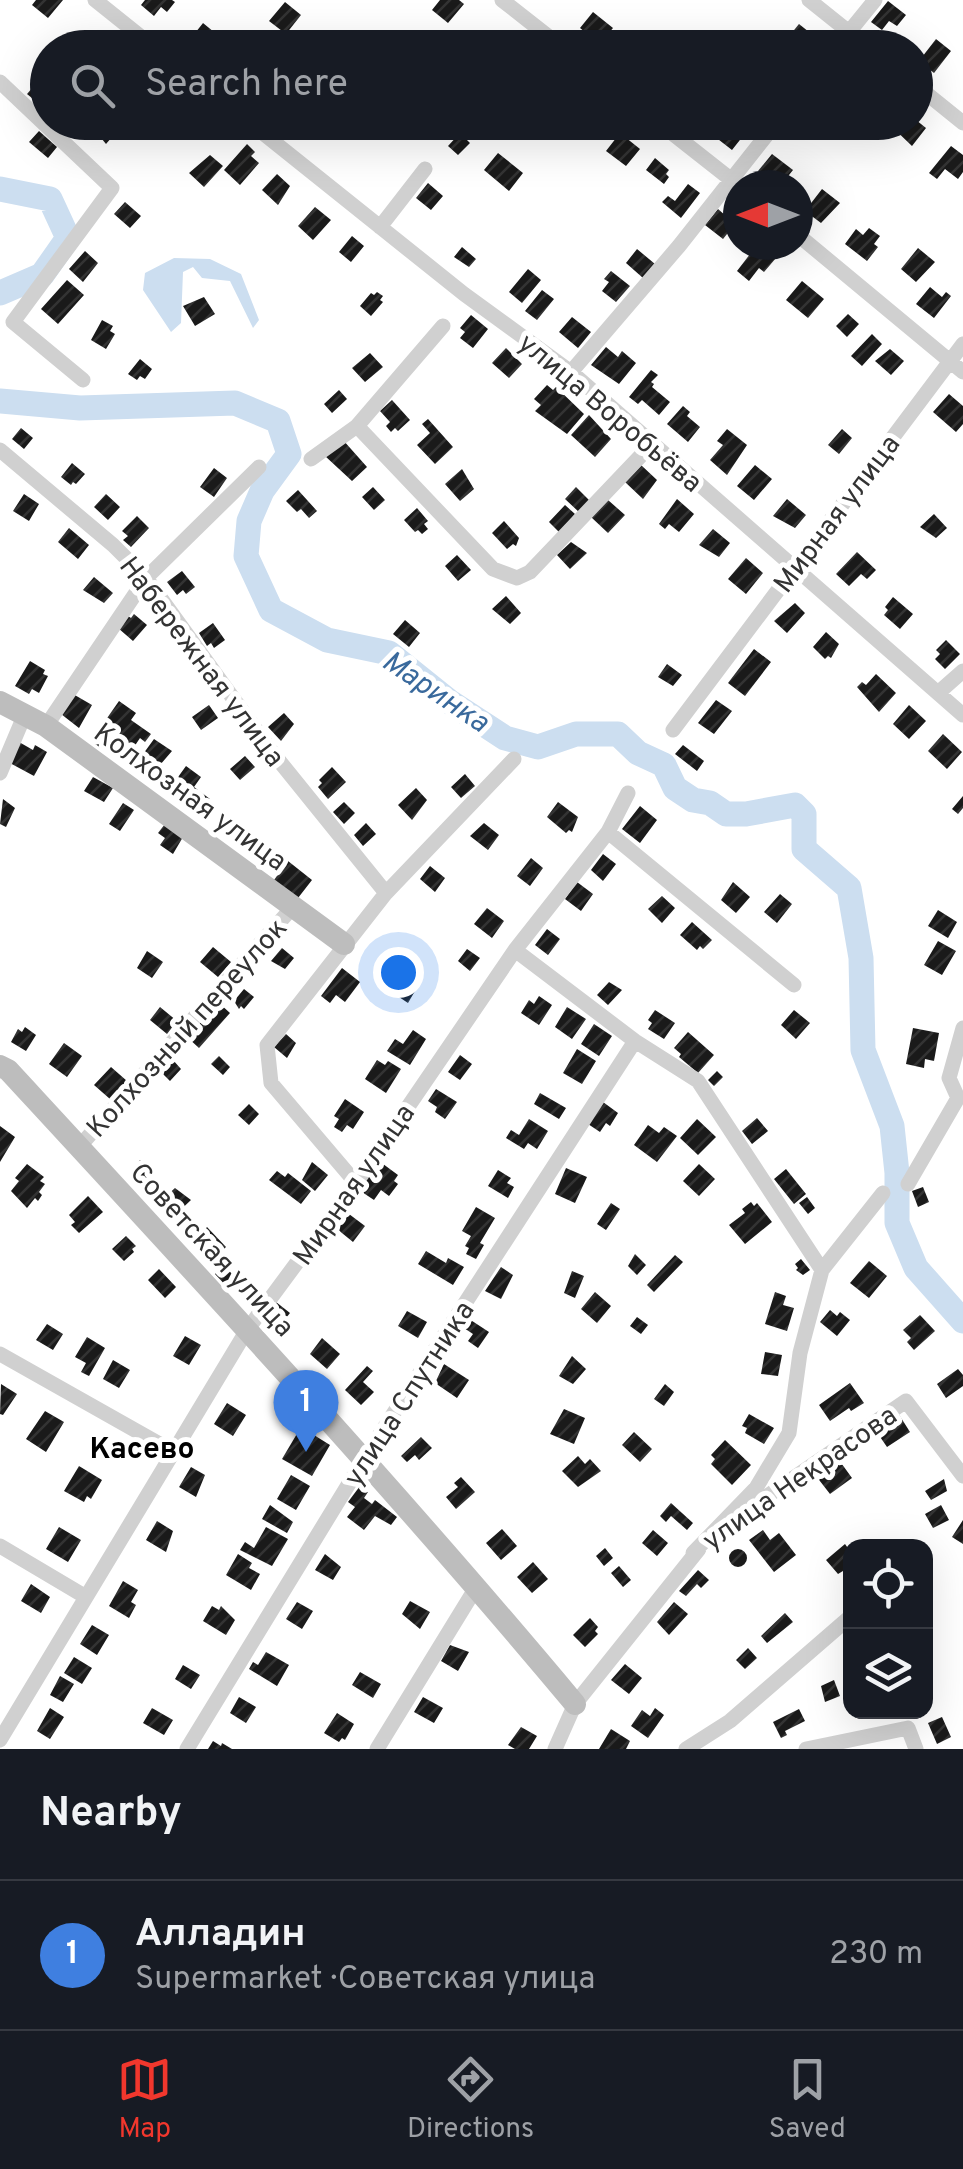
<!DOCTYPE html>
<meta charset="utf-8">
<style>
:root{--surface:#171b24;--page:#242831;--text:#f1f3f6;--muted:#9ea1a6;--line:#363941;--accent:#f1372d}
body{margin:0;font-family:Overpass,sans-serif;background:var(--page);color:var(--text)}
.controls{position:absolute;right:30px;bottom:30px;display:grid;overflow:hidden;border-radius:20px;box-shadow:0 10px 40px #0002}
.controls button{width:90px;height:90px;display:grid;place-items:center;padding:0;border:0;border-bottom:2px solid var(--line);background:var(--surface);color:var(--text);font:50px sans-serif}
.compass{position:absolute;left:723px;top:170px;width:90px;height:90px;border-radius:50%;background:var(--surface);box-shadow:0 10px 40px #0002;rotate:270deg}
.you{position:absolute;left:398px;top:972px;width:35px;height:35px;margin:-25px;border:8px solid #fff;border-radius:50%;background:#1a73e8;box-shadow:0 0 0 15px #1a73e833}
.badge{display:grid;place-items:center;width:65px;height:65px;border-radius:50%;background:var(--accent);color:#fff;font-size:32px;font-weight:700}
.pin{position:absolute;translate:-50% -82px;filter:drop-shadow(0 2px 5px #0008)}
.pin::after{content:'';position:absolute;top:52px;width:35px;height:30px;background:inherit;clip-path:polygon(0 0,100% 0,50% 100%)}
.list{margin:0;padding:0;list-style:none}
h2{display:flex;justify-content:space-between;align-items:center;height:130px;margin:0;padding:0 40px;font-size:42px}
h2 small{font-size:32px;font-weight:400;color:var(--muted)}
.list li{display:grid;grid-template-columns:65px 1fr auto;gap:30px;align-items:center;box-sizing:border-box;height:150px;padding:0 40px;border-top:2px solid var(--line)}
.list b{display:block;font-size:38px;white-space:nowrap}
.list p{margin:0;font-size:32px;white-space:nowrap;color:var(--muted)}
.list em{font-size:32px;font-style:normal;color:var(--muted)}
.icon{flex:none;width:55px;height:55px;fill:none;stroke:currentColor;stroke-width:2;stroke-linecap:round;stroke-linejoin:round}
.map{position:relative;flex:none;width:963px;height:1749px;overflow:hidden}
.search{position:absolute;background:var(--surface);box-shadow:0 10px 40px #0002;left:30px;right:30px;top:30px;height:110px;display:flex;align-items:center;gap:25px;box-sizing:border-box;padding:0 35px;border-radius:55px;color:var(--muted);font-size:38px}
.sheet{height:280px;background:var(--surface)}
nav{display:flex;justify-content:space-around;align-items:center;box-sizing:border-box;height:140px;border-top:2px solid var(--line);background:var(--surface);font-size:28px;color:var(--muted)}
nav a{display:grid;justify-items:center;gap:5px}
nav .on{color:var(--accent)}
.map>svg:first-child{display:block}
.water{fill:#ccdef0}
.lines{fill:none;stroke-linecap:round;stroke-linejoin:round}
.river{stroke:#ccdef0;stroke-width:25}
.building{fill:url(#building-hatch)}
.street{stroke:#d0d0d0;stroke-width:15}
.secondary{stroke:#bdbdbd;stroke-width:22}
.labels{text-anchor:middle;stroke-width:10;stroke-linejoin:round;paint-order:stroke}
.street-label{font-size:28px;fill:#333;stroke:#fff}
.water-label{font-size:30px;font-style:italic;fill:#39699c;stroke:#fff}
.neighbourhood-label{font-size:30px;font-weight:bold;fill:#000;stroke:#fff}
</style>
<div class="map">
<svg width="963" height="1749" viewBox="0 0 963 1749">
<defs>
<pattern id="building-hatch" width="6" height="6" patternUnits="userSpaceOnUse" patternTransform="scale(2.5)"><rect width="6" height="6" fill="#1a1a1a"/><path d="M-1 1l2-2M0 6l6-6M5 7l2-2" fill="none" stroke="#333"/></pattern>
</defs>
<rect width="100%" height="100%" fill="#fff"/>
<path class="water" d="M174,258L210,259L241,274L259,320L253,328L230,281L202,278L193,267L183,272L181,323L171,332L143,290L145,273Z"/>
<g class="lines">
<path class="river" d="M0,189L50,199L68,238L42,275L0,293
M0,401L80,408L235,403L278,421L289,454L262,491L249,521L246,556L271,610L327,640L389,653L450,702L505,738L538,747L576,734H618L638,753L664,765L675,788L693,800L710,803L726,814H746L795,805L804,814V849L849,888L861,958L863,1050L892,1126L897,1173V1223L916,1268L963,1321"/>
</g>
<path class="building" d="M36,0H63L48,18L32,5Z
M145,0H172L175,2L167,12L161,7L154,16L141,5Z
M440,0H459L464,4L448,23L432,10Z
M888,1L906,15L897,26L889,21L882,30L871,22Z
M285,2L301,15L286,34L269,21Z
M593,12L613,28L603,40L598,36L595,40L580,28Z
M203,23L220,37L212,48H195L188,42Z
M799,24L819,40L813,48H796L786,40Z
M99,32L110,41L104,48H86Z
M501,34L514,45L512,48H490Z
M636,38L648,48H628Z
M936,39L951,51L934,73L919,61Z
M38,81L48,90V103L43,107L27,94Z
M916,120L926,128L912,146L887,122H916Z
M97,122H110L118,130L106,144L93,128Z
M173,122H200L188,136Z
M291,122H317L307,135Z
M403,122H432L422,134L417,129L413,135L401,125Z
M561,122H590L582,132L579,129L573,137L559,126Z
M710,122H736L747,131L732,150L705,129Z
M39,131L57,147L48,158L29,142Z
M460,133L470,143L458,155L448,146Z
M620,133L640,149L626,166L606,151Z
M247,144L255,152L251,156L259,163L240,185L224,170Z
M951,146L963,155V172L958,179L945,169L937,179L929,173Z
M498,153L523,173L509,191L484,170Z
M772,154L793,170L781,185H776L758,171Z
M210,155L223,166L204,187L189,173Z
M655,158L669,170L666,174L669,177L664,184L646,170Z
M277,174L290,186L278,205L262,190Z
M428,183L443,196L431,210L416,198Z
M688,184L700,193L681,218L662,202L668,196L675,201Z
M822,189L840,203L821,223L805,211Z
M125,202L141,216L130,228L114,214Z
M315,207L331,220L313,240L298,226Z
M718,209L735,224L723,239L705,225Z
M869,228L880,236L874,244L878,247L867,261L845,244L856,229L863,235Z
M352,236L364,246L351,262L339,252Z
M757,245L776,258L764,272L759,268L749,281L737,271Z
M462,247L476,259L469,267L454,257Z
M918,248L935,262L916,282L901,269Z
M637,249L655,264L643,278L626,263Z
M85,251L98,263L83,282L69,269Z
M528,269L541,280L522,303L509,292Z
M611,271L630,286L616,302L602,291L609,282L604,279Z
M67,280L84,295L58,324L41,309Z
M802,281L824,299L808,318L786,300Z
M930,287L942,297L946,292L951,296L934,318L916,304Z
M542,290L554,299L537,320L525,311Z
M377,292L383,296L380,300L383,302L371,316L360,306L371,293L374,295Z
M204,297L215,314L195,326L183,306Z
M848,314L859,324L847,337L836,326Z
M471,315L488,329L473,348L460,338L465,332L460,328Z
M572,317L591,332L578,348L559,332Z
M102,320L113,326L110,331L115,334L106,349L91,340Z
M872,334L882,344L862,366L851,356Z
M606,347L618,357L622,351L636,363L619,384L591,365Z
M506,348L522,364L509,378L492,363Z
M890,349L904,361L891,375L875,361Z
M370,353L383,367L365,382L352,368Z
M140,359L152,369L145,379L140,376L137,380L128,374Z
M651,370L658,375L651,382L654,384L652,387L670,402L659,415L642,400L638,404L629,397Z
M547,385L553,390L556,387L584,414L567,434L535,411L541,405L534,399Z
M339,390L347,399L332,413L324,404Z
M949,394L963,406V424L956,432L933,412Z
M392,400L410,420L398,431L395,428L391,432L386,426L390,422L380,411Z
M683,406L690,412L687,416L700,427L688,442L667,424Z
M589,415L611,439L595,457L571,435Z
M428,419L453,447L435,464L417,445L430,433L422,424Z
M21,428L33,438L24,449L12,439Z
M727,429L747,445L727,475L710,460L723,445L717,441Z
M842,429L852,438L839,454L828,445Z
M343,440L367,467L352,481L325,456Z
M72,463L85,474L76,484L73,482L71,485L61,477Z
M641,465L657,480L643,499L625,482Z
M755,465L772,479L754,500L737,486Z
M214,468L227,478L214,497L200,487Z
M462,469L474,489L460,501L445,484Z
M373,487L385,500L374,510L362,497Z
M576,487L591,502L580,513L565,499Z
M298,490L317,511L309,518L301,509L297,512L286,501Z
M24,494L39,504L29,521L13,511Z
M106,494L120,507L108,520L94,507Z
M677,499L694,514L679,532L669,524L665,529L659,524Z
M787,499L806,515L795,528L773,516Z
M608,500L625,515L608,533L591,517Z
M565,505L575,514L559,532L549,522Z
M417,508L428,521L424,524L428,529L422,534L418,530L415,532L404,520Z
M934,514L947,528L936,538L920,527Z
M137,516L149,528L131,547L123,540L128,536L122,531Z
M504,521L519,538L516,546L513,544L507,549L492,533Z
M69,528L89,545L78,559L58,542Z
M713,529L730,543L719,557L699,545Z
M571,542L587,553L570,569L557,555Z
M857,552L876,570L867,579L861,574L849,586L836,574Z
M457,555L471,570L458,581L445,566Z
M746,558L763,573L746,594L728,579Z
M182,571L195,587L186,594L183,590L177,595L167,582Z
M94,577L113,593L104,603L83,590Z
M506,596L521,613L510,624L492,609Z
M893,597L913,614L900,629L884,615L888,610L885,607Z
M795,603L805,613L787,633L774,621Z
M134,614L147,625L133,641L118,628L128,616L131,618Z
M405,620L420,633L409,647L393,634Z
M213,623L225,640L214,648L211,643L207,646L199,633Z
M826,632L839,644L831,658L828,656L825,659L813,647Z
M946,640L960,654L945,669L935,659L940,654L936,650Z
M754,649L771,662L745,696L728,683Z
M30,661L45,670L43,674L48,676L39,693L32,689L29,694L15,686Z
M667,664L682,675L673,686L658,677Z
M876,674L896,693L879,712L857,687L862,682L866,685Z
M73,694L92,705L79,728L61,714Z
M716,700L732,711L714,734L698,723Z
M119,701L136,713L131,720L151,734L145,742L140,738L132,750L111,735L101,748L91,741Z
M209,705L218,718L201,730L192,717Z
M909,705L926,721L909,739L893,724Z
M284,713L294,724L281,741L268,727Z
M943,734L962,752L947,769L928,751Z
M154,739L172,751L154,772L138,761Z
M19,742L33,750L35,745L47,752L34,776L8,762Z
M683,745L704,761L697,771L675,754Z
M245,756L255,767L240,780L230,769Z
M186,766L201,777L194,787L210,799L199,814L168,791Z
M332,767L346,782L328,799L318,787L322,783L319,780Z
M465,774L475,786L461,798L451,787Z
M93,777L113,788L104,802L84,791Z
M416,788L427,800L412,820L398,805Z
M963,796V808L958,814L952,809Z
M3,799L15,808L6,827L0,824Z
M344,802L355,813L344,824L333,812Z
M558,802L578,817L572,832L569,830L566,833L547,817Z
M123,803L134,810L120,831L109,824Z
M640,806L657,820L640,843L622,829Z
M366,823L376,834L363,846L354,835Z
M484,823L499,835L488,850L470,836Z
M165,824L183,837L173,854L160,845L165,838L158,833Z
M603,854L616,864L603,881L591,870Z
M531,858L543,868L530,886L517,876Z
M288,861L312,880L298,898L274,880Z
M430,866L445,878L435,892L420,879Z
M577,882L593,894L581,911L565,899Z
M733,882L750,897L736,913L721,900Z
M780,894L792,904L777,923L764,912Z
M662,896L675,908L662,923L648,909Z
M487,908L504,921L492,938L474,924Z
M938,910L957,922L948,938L928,926Z
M692,922L712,940L703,949L700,946L697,950L680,935Z
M547,929L560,939L548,955L535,945Z
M938,941L956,951L942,975L924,965Z
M213,947L231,962L218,977L200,962Z
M282,948L294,958L285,969L271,961Z
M467,949L480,958L470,971L458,961Z
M147,951L163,962L152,978L137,968Z
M342,968L360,982L345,1002L336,995L330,1003L321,996Z
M398,980L415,991L408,1003L390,991Z
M609,982L622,990L608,1005L597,995Z
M244,989L254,997L244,1009L241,1006L239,1009L234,1001Z
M539,996L552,1005L539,1025L521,1013L529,1000L534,1004Z
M219,1003L230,1013L199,1048L187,1037Z
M160,1007L177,1021L167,1034L150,1020Z
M567,1007L586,1019L572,1039L555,1027Z
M655,1010L675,1023L664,1039L648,1029L652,1023L648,1020Z
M794,1010L810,1023L796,1039L781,1025Z
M594,1024L612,1036L599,1056L581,1044Z
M25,1027L36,1035L26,1051L11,1042L18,1029L22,1032Z
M913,1028L939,1033L934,1061L925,1059L924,1068L906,1064Z
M413,1030L426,1039L410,1065L387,1051L395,1039L403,1044Z
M688,1032L714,1055L698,1073L679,1057L681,1054L674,1048Z
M286,1034L296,1043L287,1058L274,1047Z
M64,1043L82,1056L67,1077L49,1064Z
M577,1049L596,1061L582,1084L563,1073Z
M460,1055L472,1064L460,1080L448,1072Z
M219,1056L230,1067L223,1075L211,1064Z
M173,1060L181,1069L170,1081L161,1072Z
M377,1060L385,1065L388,1061L401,1069L386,1093L365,1079Z
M111,1067L127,1081L110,1099L94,1085Z
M717,1071L723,1077L714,1086L708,1080Z
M436,1089L457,1102L445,1119L435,1112L437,1107L428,1101Z
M540,1093L566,1108L559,1119L534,1104Z
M345,1099L364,1112L353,1129L347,1125L342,1132L334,1127L339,1119L334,1116Z
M603,1102L618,1113L610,1126L606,1123L600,1132L588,1124Z
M249,1104L259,1114L249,1125L238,1115Z
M757,1118L768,1131L752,1144L742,1131Z
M529,1119L548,1131L537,1149L528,1143L524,1149L506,1138L511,1130L519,1135Z
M697,1119L716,1137L698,1155L680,1138Z
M648,1125L659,1133L664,1127L677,1136L657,1162L634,1145Z
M0,1126L15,1137L0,1162Z
M140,1160L155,1176L142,1189L129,1175Z
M379,1161L398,1175L394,1181L398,1184L389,1196L381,1190L374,1200L359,1190Z
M312,1162L328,1175L315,1191L302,1180Z
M27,1164L44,1177L40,1181L45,1184L39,1192L42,1195L38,1201L35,1198L27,1208L11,1191L19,1181L15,1178Z
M699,1164L715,1179L699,1196L683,1181Z
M566,1168L587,1177L575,1203L555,1194Z
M786,1169L806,1194L794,1204L774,1179Z
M498,1170L511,1178L507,1183L514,1187L508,1198L488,1186Z
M277,1171L285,1177L288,1173L311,1191L301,1204L269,1180Z
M923,1187L929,1202L918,1207L912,1191Z
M175,1188L191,1200L174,1216L161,1201Z
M88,1196L103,1212L79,1233L71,1225L75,1222L69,1215Z
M807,1197L815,1208L808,1214L799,1203Z
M751,1202L754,1206L757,1203L772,1222L745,1244L729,1225L745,1213L742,1209Z
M611,1203L620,1209L606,1230L597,1224Z
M476,1207L495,1218L480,1243L484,1245L476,1259L466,1254L469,1248L465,1246L471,1236L462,1231Z
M349,1214L365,1226L353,1242L337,1229Z
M207,1227L226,1247L213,1259L196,1241Z
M126,1236L136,1246L132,1249L134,1252L124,1261L112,1249Z
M426,1251L446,1263L448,1258L464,1267L453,1285L418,1264Z
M635,1254L646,1265L637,1275L628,1266Z
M675,1255L683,1262L654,1292L647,1285Z
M801,1259L810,1270L803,1275L796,1270L798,1268L795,1264Z
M869,1261L887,1276L869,1298L850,1283Z
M224,1265L232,1274L237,1269L243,1276L229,1289L215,1274Z
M501,1267L513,1275L501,1299L485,1291Z
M159,1269L176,1287L165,1298L148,1280Z
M572,1271L584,1276L575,1298L564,1293Z
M595,1292L611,1306L597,1323L581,1309Z
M775,1292L786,1296L783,1305L794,1308L787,1331L765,1324Z
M276,1302L290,1313L275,1332L261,1321Z
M830,1310L837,1316L840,1312L850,1320L837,1336L820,1322Z
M407,1311L427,1322L418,1338L398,1326Z
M463,1315L489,1332L478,1348L468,1341L473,1334L458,1324Z
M920,1315L935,1331L914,1350L907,1342L911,1338L903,1330Z
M637,1317L648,1325L641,1334L630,1326Z
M47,1324L63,1334L53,1350L36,1340Z
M185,1336L201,1345L189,1365L173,1356Z
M87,1337L105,1348L89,1376L81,1372L86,1363L75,1357Z
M322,1338L340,1354L327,1369L310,1354Z
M765,1352L782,1355L778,1376L761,1374Z
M572,1356L586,1369L573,1384L559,1376Z
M113,1360L130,1370L119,1388L103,1379Z
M444,1364L469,1380L457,1398L435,1383Z
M367,1366L373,1371L363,1382L374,1392L361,1405L345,1390Z
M958,1369L963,1375V1386L946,1398L937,1384Z
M850,1383L864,1403L851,1411L849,1408L830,1421L819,1405Z
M1,1384L17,1394L3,1415L0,1414Z
M665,1384L674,1392L664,1406L654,1399Z
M227,1403L246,1415L233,1436L214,1424Z
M564,1409L585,1418L574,1444L550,1434Z
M45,1411L64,1422L46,1452L26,1439Z
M898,1413L910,1432L887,1447L874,1428Z
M749,1414L774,1428L764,1444L745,1433L747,1428L742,1426Z
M301,1427L330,1445L312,1476L282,1459Z
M634,1432L652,1449L640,1462L622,1445Z
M421,1437L432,1448L419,1460L415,1455L407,1462L401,1456Z
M725,1440L751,1465L732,1485L711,1464L715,1459L711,1455Z
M578,1456L585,1464L590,1459L601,1471L578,1487L562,1471Z
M839,1460L852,1478L830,1494L816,1476Z
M79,1466L102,1480L91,1499L87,1496L84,1502L64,1491Z
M191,1467L205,1475L196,1497L179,1487Z
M291,1475L310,1486L296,1510L277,1499Z
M461,1477L475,1492L456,1509L446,1497L458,1487L454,1483Z
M944,1479L947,1491L931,1500L925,1491Z
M360,1486L368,1492L364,1498L372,1504L375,1500L397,1517L391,1525L375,1516L364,1530L347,1517L355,1507L348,1502Z
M671,1503L693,1523L687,1530L671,1516L666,1522L660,1516Z
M270,1505L293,1522L287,1533L262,1519Z
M941,1505L949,1520L933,1528L925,1514Z
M963,1520V1544L952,1537Z
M157,1521L173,1531L166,1552L146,1540Z
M59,1527L81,1540L68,1562L46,1549Z
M266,1527L288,1539L272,1566L240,1550L245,1542L254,1548Z
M502,1529L517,1546L501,1560L486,1543Z
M653,1530L668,1543L657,1556L642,1543Z
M763,1530L770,1540L779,1533L796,1555L774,1572L749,1540Z
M845,1544L850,1551V1573L847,1576L843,1571L838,1574L826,1560Z
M605,1548L613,1558L604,1566L596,1556Z
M729 1558a9 9 0 1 1 18 0a9 9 0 1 1-18 0Z
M238,1554L252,1563L249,1568L260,1574L251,1590L226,1575Z
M325,1554L341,1567L333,1580L315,1570Z
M533,1562L548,1579L532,1593L517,1577Z
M619,1566L631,1580L623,1587L611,1573Z
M698,1570L709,1580L701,1588L697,1584L686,1596L679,1591Z
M123,1581L138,1590L131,1602L136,1605L129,1618L109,1606Z
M31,1584L50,1597L41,1613L21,1601Z
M410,1601L430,1612L420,1629L402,1614Z
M297,1602L313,1611L302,1629L286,1619Z
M674,1602L688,1614L669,1635L657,1622Z
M212,1606L219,1610L221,1606L235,1620L226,1635L203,1621Z
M785,1613L793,1622L767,1643L761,1636Z
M590,1618L598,1627L595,1631L598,1634L585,1647L573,1635Z
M92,1625L109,1635L97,1655L80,1644Z
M450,1645L469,1652L458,1671L441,1661Z
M748,1648L757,1658L745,1669L736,1660Z
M266,1652L289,1665L277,1686L249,1669L253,1662L258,1665Z
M74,1657L92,1668L82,1684L64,1673Z
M625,1664L642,1678L629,1694L611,1680Z
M183,1665L200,1675L191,1689L175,1679Z
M360,1672L381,1684L373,1698L352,1685Z
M60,1676L74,1684L63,1702L50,1695Z
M834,1680L840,1696L825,1702L821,1686Z
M239,1697L256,1707L246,1723L230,1713Z
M423,1697L443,1708L434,1723L414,1712Z
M50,1708L64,1717L50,1739L37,1731Z
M152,1708L173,1720L164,1735L143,1723Z
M655,1708L664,1715L648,1738L631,1726L642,1710L650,1716Z
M799,1709L805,1721L785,1731L787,1735L781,1738L773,1722Z
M337,1713L354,1724L345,1740L342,1738L339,1742L324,1733Z
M942,1717L951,1737L937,1744L928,1723Z
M521,1727L537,1736L529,1749H515L508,1745Z
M611,1729L630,1741L626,1749H599Z
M213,1741L221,1746L222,1743L232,1749H208Z"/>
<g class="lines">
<path class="street" d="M95,0L155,48
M502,0L563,48
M809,0L869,48
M836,48L875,0
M0,82L112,188L13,322L83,380
M916,85L963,123
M249,122L464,294L571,372L963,715
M658,122L738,185
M380,227L425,169
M798,235L963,372
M571,372L679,246L777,122
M357,426L493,569L517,578L530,572L651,445
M0,450L113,545L146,578L272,752L386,893
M311,459L357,426L443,326
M938,693L963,671
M46,726L146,578L259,467
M673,730L963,344
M0,773L25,714
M608,832L794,985
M515,950L635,1041L698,1081L822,1270L800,1353L789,1433L756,1488L693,1553
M79,1147L292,908
M356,1183L271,1083L267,1045L386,893L514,759
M908,1184L958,1098L949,1078L963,1028
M822,1270L883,1193
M0,1354L172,1451
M744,1512L906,1401L963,1476
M0,1546L86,1597
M0,1740L247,1330L356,1183L515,950L608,832L628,793
M187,1749L364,1459L635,1041
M377,1749L477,1586
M555,1749L575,1704L699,1549
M686,1749L730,1721L850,1617
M806,1749L908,1728L916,1749"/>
<path class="secondary" d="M0,702L46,726L344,944
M0,1066L8,1070C200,1278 393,1486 575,1704"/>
</g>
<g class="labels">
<g class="street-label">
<text transform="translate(611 412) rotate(40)" y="10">улица Воробьёва</text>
<text transform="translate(836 513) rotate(-53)" y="10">Мирная улица</text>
<text transform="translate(203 661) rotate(53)" y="10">Набережная улица</text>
<text transform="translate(191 796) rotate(36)" y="10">Колхозная улица</text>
<text transform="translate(186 1027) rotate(-48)" y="10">Колхозный переулок</text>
<text transform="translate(353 1184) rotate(-55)" y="10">Мирная улица</text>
<text transform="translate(213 1249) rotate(47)" y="10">Советская улица</text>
<text transform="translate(408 1393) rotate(-57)" y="10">улица Спутника</text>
<text transform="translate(799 1477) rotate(-35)" y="10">улица Некрасова</text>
</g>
<g class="water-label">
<text transform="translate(436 691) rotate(34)" y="10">Маринка</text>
</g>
<g class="neighbourhood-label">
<text x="142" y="1458">Касево</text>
</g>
</g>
</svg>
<div class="controls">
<button><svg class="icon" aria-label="locate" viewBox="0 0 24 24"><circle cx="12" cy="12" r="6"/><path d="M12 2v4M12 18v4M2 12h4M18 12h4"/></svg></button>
<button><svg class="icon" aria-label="layers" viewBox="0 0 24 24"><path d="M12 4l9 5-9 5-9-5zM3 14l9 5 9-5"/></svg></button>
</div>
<svg class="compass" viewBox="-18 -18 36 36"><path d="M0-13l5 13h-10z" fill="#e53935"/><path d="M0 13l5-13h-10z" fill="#9ea1a6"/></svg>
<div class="you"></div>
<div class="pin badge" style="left:306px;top:1452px;background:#3f7fe0">1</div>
<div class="search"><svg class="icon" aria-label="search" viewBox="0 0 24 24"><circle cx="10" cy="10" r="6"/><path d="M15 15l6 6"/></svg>Search here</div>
</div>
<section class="sheet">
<h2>Nearby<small></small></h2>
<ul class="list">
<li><span class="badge" style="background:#3f7fe0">1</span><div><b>Алладин</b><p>Supermarket · Советская улица</p></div><em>230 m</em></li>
</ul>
</section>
<nav>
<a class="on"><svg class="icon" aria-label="map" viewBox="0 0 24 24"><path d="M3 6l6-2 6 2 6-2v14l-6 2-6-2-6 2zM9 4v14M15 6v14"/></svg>Map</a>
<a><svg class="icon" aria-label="directions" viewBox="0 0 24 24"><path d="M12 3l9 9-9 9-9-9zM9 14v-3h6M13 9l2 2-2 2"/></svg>Directions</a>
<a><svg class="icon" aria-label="saved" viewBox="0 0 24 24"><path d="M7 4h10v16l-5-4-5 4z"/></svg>Saved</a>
</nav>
